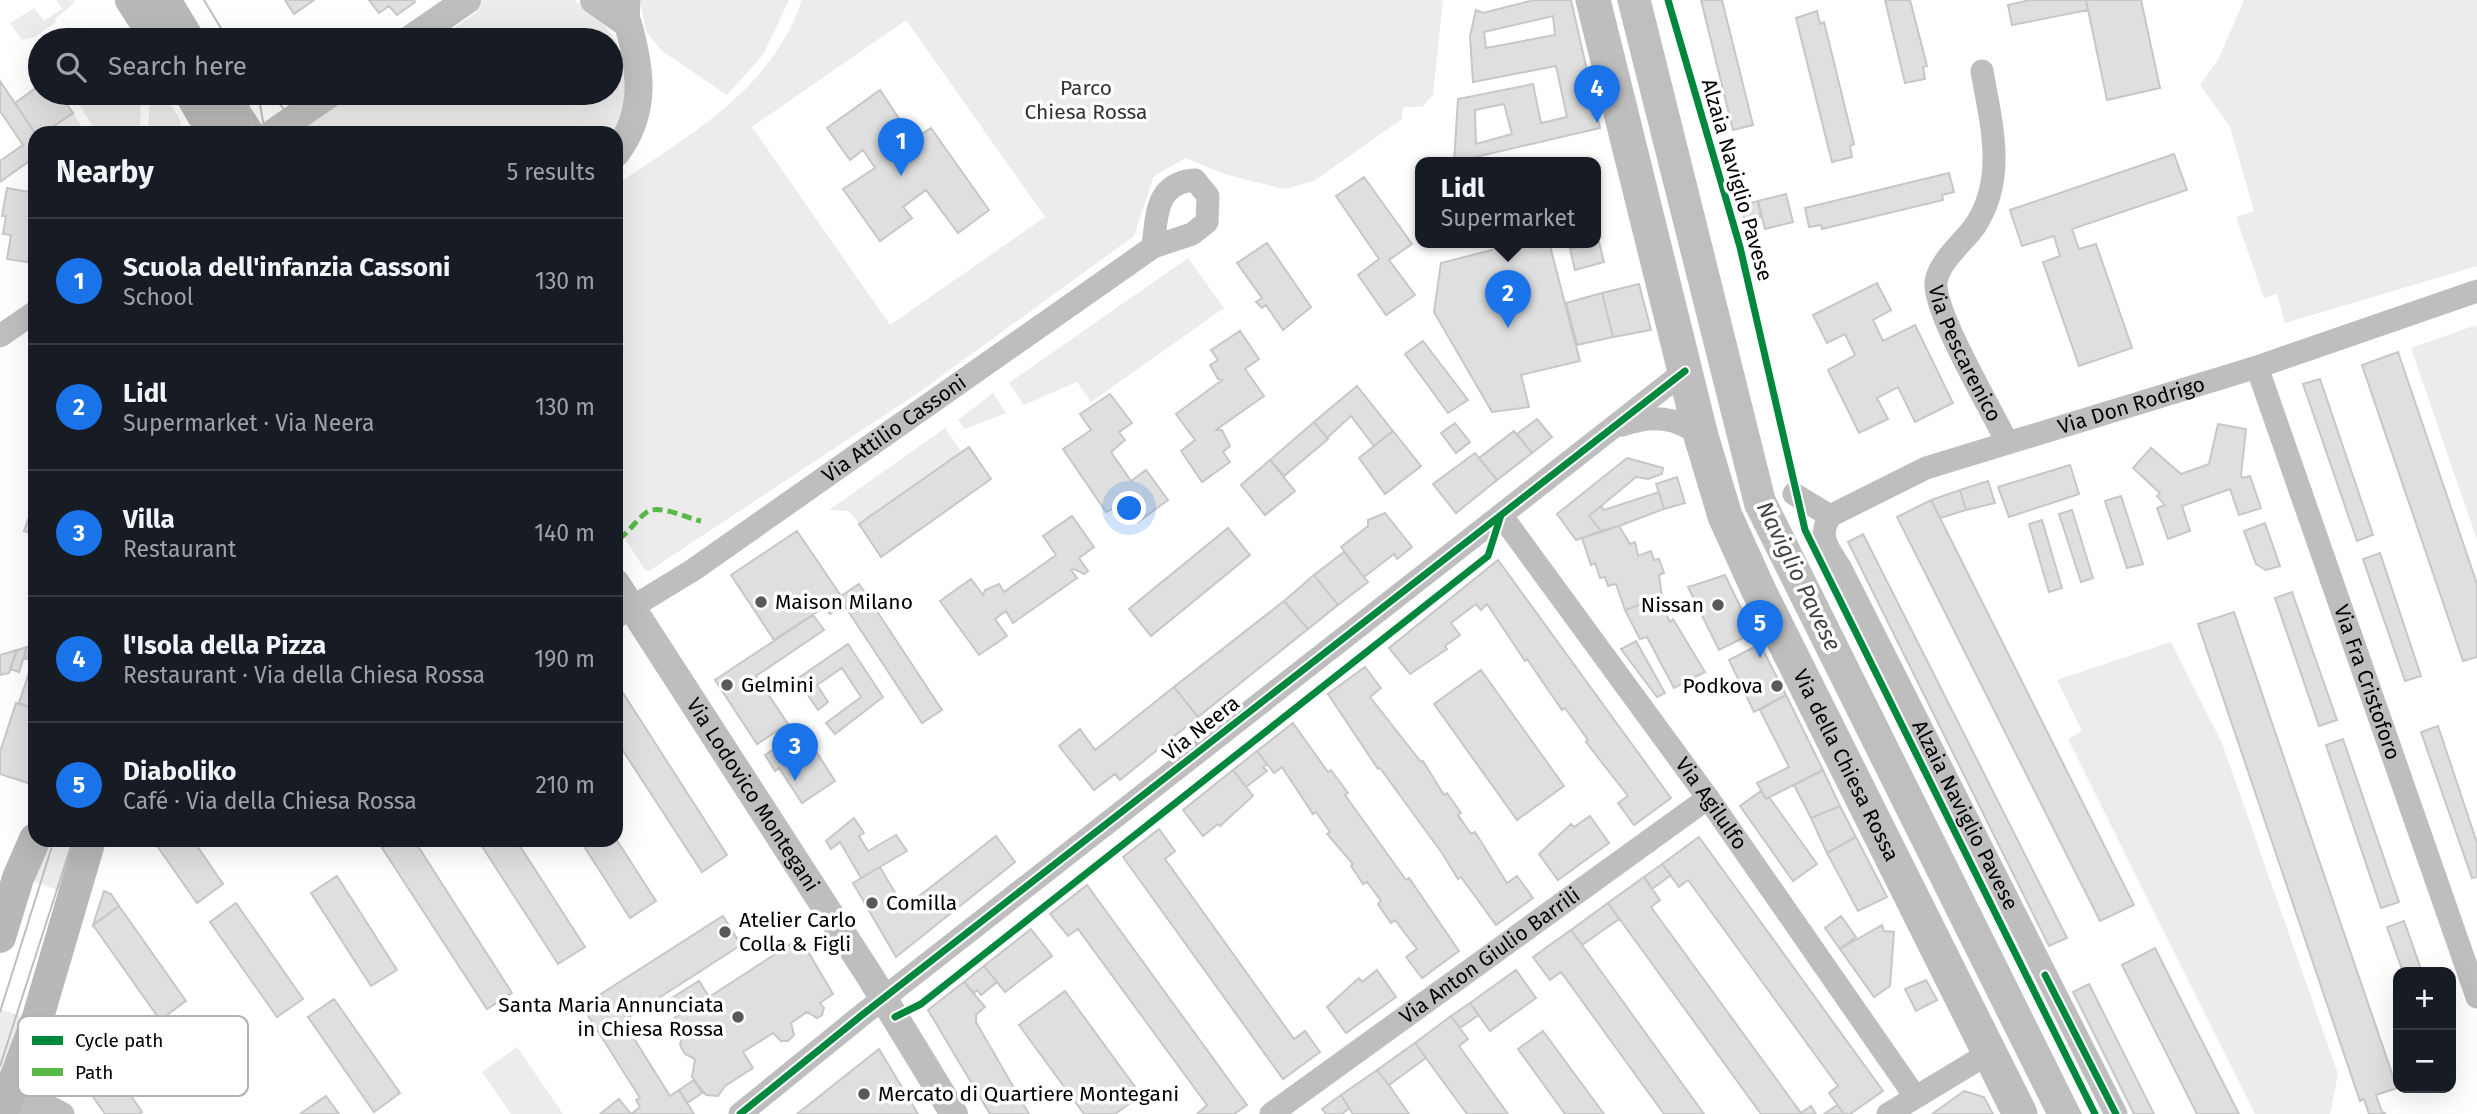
<!DOCTYPE html>
<meta charset="utf-8">
<style>
:root{--surface:#171b24;--page:#20242c;--text:#f1f3f6;--muted:#9ea1a6;--line:#363941;--accent:#1a73e8}
body{margin:0;font-family:"Fira Sans",sans-serif;background:var(--page);color:var(--text)}
.controls{position:absolute;right:21px;bottom:21px;display:grid;overflow:hidden;border-radius:14px;box-shadow:0 7px 28px #0002}
.controls button{width:63px;height:63px;display:grid;place-items:center;padding:0;border:0;border-bottom:2px solid var(--line);background:var(--surface);color:var(--text);font:35px sans-serif}
.you{position:absolute;left:1130px;top:509px;width:24px;height:24px;margin:-18px;border:5px solid #fff;border-radius:50%;background:#1a73e8;box-shadow:0 0 0 10px #1a73e833}
.badge{display:grid;place-items:center;width:46px;height:46px;border-radius:50%;background:var(--accent);color:#fff;font-size:23px;font-weight:700}
.pin{position:absolute;translate:-50% -58px;filter:drop-shadow(0 2px 4px #0008)}
.pin::after{content:'';position:absolute;top:37px;width:24px;height:21px;background:inherit;clip-path:polygon(0 0,100% 0,50% 100%)}
.popup{position:absolute;left:1415px;top:157px;width:186px;height:91px;box-sizing:border-box;display:grid;place-content:center;border-radius:14px;background:var(--surface);filter:drop-shadow(0 2px 5px #0005);font-size:23px;white-space:nowrap;color:var(--muted)}
.popup b{font-size:26px;color:var(--text)}
.popup::after{content:'';position:absolute;left:50%;top:100%;margin-left:-14px;border:14px solid transparent;border-top-color:var(--surface)}
.list{margin:0;padding:0;list-style:none}
h2{display:flex;justify-content:space-between;align-items:center;height:91px;margin:0;padding:0 28px;font-size:30px}
h2 small{font-size:23px;font-weight:400;color:var(--muted)}
.list li{display:grid;grid-template-columns:46px 1fr auto;gap:21px;align-items:center;box-sizing:border-box;height:126px;padding:0 28px;border-top:2px solid var(--line)}
.list b{display:block;font-size:26px;white-space:nowrap}
.list p{margin:0;font-size:23px;white-space:nowrap;color:var(--muted)}
.list em{font-size:23px;font-style:normal;color:var(--muted)}
.icon{flex:none;width:38px;height:38px;fill:none;stroke:currentColor;stroke-width:2;stroke-linecap:round;stroke-linejoin:round}
.map{position:relative;flex:none;width:2477px;height:1114px;overflow:hidden}
.search{position:absolute;background:var(--surface);box-shadow:0 7px 28px #0002;left:28px;top:28px;width:595px;height:77px;display:flex;align-items:center;gap:18px;box-sizing:border-box;padding:0 24px;border-radius:38px;color:var(--muted);font-size:26px}
.panel{position:absolute;background:var(--surface);box-shadow:0 7px 28px #0002;left:28px;top:126px;width:595px;height:721px;border-radius:21px}
.map>svg:first-child{display:block}
.green{fill:#ececec;fill-rule:evenodd}
.water{fill:#bfbfbf}
.building{fill:#dfdfdf;stroke:#c7c7c7;stroke-width:2;fill-rule:evenodd}
.lines{fill:none;stroke-linecap:round;stroke-linejoin:round}
.minor{stroke:#bebebe;stroke-width:23}
.tertiary{stroke:#bebebe;stroke-width:28}
.secondary{stroke:#b8b8b8;stroke-width:32}
.primary{stroke:#bebebe;stroke-width:35}
.tram{stroke:#bebebe;stroke-width:2}
.quiet{stroke:#58b947;stroke-width:5;stroke-dasharray:10 5;stroke-linecap:butt}
.cycleway-casing{stroke:#fff;stroke-width:11}
.cycleway{stroke:#00873e;stroke-width:7}
.poi-dot{fill:#595959;stroke:#fff;stroke-width:2.5}
.labels{text-anchor:middle;stroke-width:7;stroke-linejoin:round;paint-order:stroke}
.park-label{font-size:21px;fill:#333;stroke:#fff}
.street-label{font-size:21px;fill:#000;stroke:#fff}
.poi-label{font-size:21px;fill:#000;stroke:#fff;text-anchor:start}
.water-label{font-size:23px;font-style:italic;fill:#444;stroke:#fff}
.key{fill:#fff;stroke:#b2b2b2;stroke-width:2}
.key-label{font-size:19px;fill:#000}
</style>
<div class="map">
<svg width="2477" height="1114" viewBox="0 0 2477 1114">
<rect width="100%" height="100%" fill="#fff"/>
<path class="green" d="M56,0H74V3L55,19L56,22L35,37L22,40L10,23L34,8L44,21L62,9Z
M482,0H574L598,17L616,40L629,81L616,133H291L348,93H611V40H437L477,12L473,6Z
M640,0H789L763,55L727,95L662,51L646,32Z
M802,0H1443L1433,95L1422,107H1403L1402,119L1314,181L1284,189L1224,174L1186,158L1154,176L1134,236L918,393L649,571L645,570L616,525V185C690,134 771,91 802,0ZM906,20L1045,217L890,325L752,127Z
M2244,0H2477V266L2285,323L2277,294L2264,298L2236,217L2254,211L2230,127L2200,85L2218,60Z
M88,93H141L140,133H97L77,101Z
M150,93H163L179,118L183,133H148Z
M73,113L86,133H44Z
M1188,258L1224,308L1091,402L1077,382L1024,405L1009,383Z
M2476,325L2477,329V540L2411,348Z
M993,393L1006,413L965,429L958,420Z
M945,428L962,452L859,524L849,511L829,510Z
M2171,642L2222,743L2338,1074L2330,1114H2255L2068,739L2082,731L2057,680Z
M46,840H81L68,894L30,880Z
M0,1009L29,1018L0,1088Z
M517,1047L563,1114H511L482,1072Z"/>
<path class="water" d="M1617,0H1651L1775,496L2082,1114H2046L1745,509Z"/>
<path class="building" d="M285,0H314L294,14Z
M369,0H414L415,2L397,15L389,6L379,13Z
M1534,0H1571L1600,128L1454,162L1458,99L1533,84L1541,123L1567,117L1556,66L1473,82L1470,36L1476,10L1483,13ZM1553,16L1555,35L1486,48L1484,32ZM1504,104L1512,134L1476,144L1475,110Z
M1701,0H1722L1753,125L1733,130Z
M1885,0H1910L1927,66L1923,67L1925,79L1905,83Z
M2030,0H2086L2088,10L2012,25L2008,5Z
M2086,0H2141L2160,88L2107,100Z
M1817,11L1820,24L1824,22L1854,144L1850,146L1852,157L1832,162L1796,18Z
M0,81L35,133V157L0,182V161L23,145L0,111Z
M40,85V93H59L73,113L44,133H35L15,103Z
M880,90L902,123L888,133L900,148L931,128L989,210L958,233L926,190L903,207L912,218L880,241L843,189L875,168L863,150L850,160L827,128Z
M2174,154L2187,190L2072,229L2079,249L2096,244L2132,348L2079,366L2043,262L2060,256L2054,236L2022,246L2010,210Z
M1949,173L1954,192L1942,195L1943,200L1822,229L1821,225L1809,227L1805,208Z
M1364,177L1412,244L1389,260L1415,295L1386,315L1358,275L1379,259L1336,196Z
M7,188L35,193V263L7,259L11,235L3,234L6,216H2Z
M1786,194L1793,222L1765,229L1758,201Z
M1758,201L1761,217L1745,221L1741,206Z
M1523,242H1549L1580,361L1521,375L1529,407L1492,412L1434,312L1441,263Z
M1599,242L1604,262L1575,270L1570,249Z
M1267,243L1311,307L1283,330L1266,305L1262,308L1256,302L1262,298L1237,263Z
M1877,283L1891,310L1873,320L1883,341L1915,325L1953,403L1915,422L1898,387L1877,398L1888,419L1859,433L1828,370L1855,355L1845,334L1827,343L1813,315Z
M1639,284L1651,330L1613,337L1602,293Z
M1602,293L1613,337L1577,345L1566,303Z
M1240,331L1259,359L1245,369L1264,396L1216,430H1222L1230,446L1223,452L1230,462L1202,482L1181,451L1195,440L1176,414L1222,380L1218,379L1210,365L1218,360L1211,350Z
M1423,341L1468,400L1448,413L1405,354Z
M2398,352L2477,584V657L2463,661L2362,365Z
M2320,379L2373,535L2357,541L2303,384Z
M1357,386L1393,431L1374,446L1351,416L1327,438L1314,422Z
M1110,394L1132,423L1119,432L1125,440L1111,452L1131,481L1146,470L1168,500L1138,522L1121,499L1119,506L1106,512L1063,449L1091,430L1080,414Z
M1537,419L1552,437L1532,453L1517,434Z
M1314,422L1328,439L1284,476L1270,460Z
M1455,423L1470,442L1456,453L1441,433Z
M2218,424L2246,429L2241,475L2242,478L2250,476L2261,508L2239,515L2230,489L2182,506L2190,531L2168,539L2157,508L2165,505L2157,496L2160,493L2133,468L2151,448L2181,474L2209,464Z
M1393,431L1421,466L1385,494L1359,458Z
M1514,431L1532,453L1497,480L1479,458Z
M969,447L991,479L881,557L859,524Z
M1475,453L1497,480L1456,513L1433,484Z
M1627,458L1663,468L1662,474L1648,479L1636,477L1589,516L1601,531L1576,540L1557,514Z
M1270,460L1295,491L1265,515L1241,485Z
M2070,465L2079,494L2009,517L1998,487Z
M1677,477L1685,503L1664,509L1656,484Z
M1988,481L1995,503L1966,510L1960,490Z
M1960,490L1966,510L1940,518L1931,500Z
M1659,492L1664,509L1619,526L1601,531L1589,516L1601,506L1604,510Z
M2121,496L2143,564L2127,568L2105,501Z
M35,500V534L24,531Z
M1931,500L2134,905L2100,921L1897,517Z
M2072,510L2093,578L2081,582L2059,514Z
M1385,513L1412,547L1397,559L1394,554L1364,577L1341,547L1368,526V520Z
M1072,516L1094,547L1079,558L1088,571L1084,574L1074,569L1071,570L1077,578L1013,623L1006,611L995,619L1007,636L979,655L940,601L971,579L983,595L985,590L999,584L1004,592L1056,555L1043,536Z
M2042,520L2062,588L2049,592L2029,524Z
M2265,523L2280,566L2266,570L2256,564L2244,531Z
M1619,526L1630,544L1635,542L1638,556L1651,551L1654,560L1659,559L1664,573L1659,575L1662,597L1625,610L1616,584L1608,586L1605,577L1600,578L1595,563L1591,565L1582,538Z
M1228,528L1250,555L1151,636L1129,609Z
M797,531L841,596L774,640L731,575Z
M1863,534L2067,938L2049,946L1848,542Z
M1344,552L1368,582L1338,605L1314,575Z
M2380,553L2421,676L2405,681L2363,559Z
M1498,560L1671,798L1634,825L1618,803L1628,796L1586,742L1588,740L1565,708L1562,710L1527,659L1525,661L1487,604L1481,610L1476,604L1451,623L1460,635L1445,646L1447,649L1410,674L1389,648Z
M1314,575L1338,605L1308,629L1284,601Z
M1725,575L1753,633L1719,650L1688,587Z
M859,584L942,710L922,723L844,605L830,614L825,607Z
M2292,592L2337,720L2319,726L2275,598Z
M1659,598L1670,622L1673,619L1705,672L1674,688L1647,637L1640,639L1625,610Z
M1284,601L1308,629L1198,717L1174,687Z
M2234,612L2397,1088L2376,1095L2382,1112L2386,1114H2369L2364,1099L2360,1101L2198,624Z
M813,615L824,630L756,676L788,724L757,744L715,680Z
M1636,641L1665,693L1657,697L1621,649Z
M35,644V654L29,652L27,659L24,658L27,647Z
M848,644L883,697L835,734L826,723L861,697L842,668L817,685L828,702L818,710L797,679Z
M1760,644L1786,695L1754,712L1729,660Z
M27,647L19,672L10,669L17,650Z
M17,650L9,673L0,675V655Z
M35,655V709L19,703Z
M1365,667L1381,688L1370,697L1421,762L1423,761L1444,795L1447,793L1461,813L1458,815L1471,834L1475,832L1507,883L1517,876L1533,898L1496,925L1461,877L1458,879L1442,853L1380,768L1378,769L1328,694Z
M1481,670L1564,786L1517,820L1434,704Z
M1174,687L1198,717L1120,780L1115,774L1094,790L1059,746L1080,729L1095,750Z
M623,693L727,855L702,872L616,740V698Z
M1786,695L1823,770L1766,799L1757,783L1789,767L1760,710Z
M16,703L35,709V770L31,784L0,774V752Z
M1293,723L1328,772L1331,770L1348,793L1345,795L1406,880L1409,878L1459,951L1422,978L1406,957L1417,949L1395,920L1391,923L1378,904L1381,901L1367,882L1363,884L1351,866L1353,864L1327,834L1330,832L1316,812L1313,814L1282,767L1274,773L1257,751Z
M2438,726L2477,843V877L2472,878L2421,732Z
M2343,739L2399,902L2381,908L2326,745Z
M785,742L795,757L812,745L835,781L802,803L779,768L775,771L765,755Z
M1257,751L1267,764L1263,767L1267,771L1246,787L1233,770Z
M1233,770L1253,796L1220,826L1218,824L1203,836L1183,810Z
M1823,770L1840,806L1811,818L1794,785Z
M1761,791L1766,799L1769,797L1817,864L1793,881L1740,806Z
M1840,806L1856,837L1827,853L1811,818Z
M1590,816L1609,843L1558,880L1539,854L1571,824L1574,827Z
M854,818L864,833L859,836L868,851L896,835L907,851L861,878L840,842L831,849L826,841Z
M1159,829L1175,851L1165,859L1294,1039L1305,1031L1320,1052L1283,1079L1123,857Z
M996,836L1015,862L896,957L853,883L880,867L904,908Z
M1699,837L1883,1091L1850,1114H1844L1829,1093L1838,1086L1688,880L1679,887L1662,864Z
M1856,837L1887,897L1858,911L1827,853Z
M616,839L656,901L630,918L580,840Z
M153,840H193L223,884L197,903Z
M394,840H414L512,993L487,1009L382,848Z
M478,840H516L585,947L558,964Z
M1662,864L1671,875L1652,889L1644,877Z
M337,876L397,970L371,986L311,893Z
M1644,877L1660,900L1651,907L1801,1113L1811,1106L1816,1114H1761L1608,903Z
M1087,885L1247,1105L1234,1114H1197L1207,1105L1078,929L1068,936L1050,914Z
M104,891L111,894L119,906L93,925Z
M236,903L303,999L277,1017L210,922Z
M1608,903L1619,919L1582,945L1571,930Z
M119,906L186,1001L160,1020L93,925Z
M723,916L741,945L623,1021L670,1096L679,1090L694,1114H600L619,1099L631,1114L640,1107L636,1100L640,1098L582,1006Z
M1841,916L1856,937L1840,949L1825,928Z
M2404,921L2422,972H2403L2387,927Z
M1882,925L1884,931L1894,932L1890,986L1874,997L1840,949Z
M1031,929L1052,956L1005,992L984,966Z
M1571,930L1582,945L1704,1114H1664L1561,972L1550,980L1533,957Z
M800,938L833,994L820,1003L824,1008L822,1015L817,1018L807,1012L791,1023L794,1035L788,1041H781L773,1033L743,1052L753,1068L725,1086L718,1096L706,1095L692,1077L695,1059L685,1054L680,1045L683,1033L674,1018L679,1015L670,999L699,981L709,997Z
M2155,948L2176,990L2239,1114H2197L2122,965Z
M984,966L997,982L981,995L977,990L974,993L964,982Z
M1377,970L1396,997L1346,1033L1327,1007L1359,978L1362,982Z
M1516,970L1536,998L1490,1031L1470,1003Z
M1926,980L1937,1000L1916,1011L1905,989Z
M964,982L985,1007L976,1015V1022L1029,1114H990L928,1010Z
M2089,984L2154,1114H2134L2073,992Z
M1065,991L1141,1095L1115,1114H1084L1019,1025Z
M334,999L400,1093L374,1112L308,1017Z
M1470,1003L1479,1015L1460,1028L1451,1016Z
M1451,1016L1468,1039L1459,1046L1508,1114H1467L1415,1043Z
M82,1024L142,1112L139,1114H105L55,1042Z
M1543,1031L1604,1114H1565L1518,1049Z
M1415,1043L1426,1058L1389,1085L1377,1070Z
M879,1049L918,1114H797Z
M1377,1070L1389,1085L1409,1114H1353L1341,1095Z
M694,1080L702,1093L687,1103L679,1090Z
M1964,1091L1984,1097L1993,1114H1932Z
M1341,1095L1349,1108L1342,1114H1326L1322,1109Z
M326,1096L339,1114H300Z
M1837,1105L1844,1114H1824Z"/>
<g class="lines">
<g class="minor">
<path d="M628,24L629,0"/>
<path id="s1" d="M1982,71C1991,123 2007,178 1975,226C1963,243 1939,261 1936,282C1933,311 1992,411 2007,442"/>
<path d="M0,336L35,312"/>
<path id="s2" d="M2257,367L2477,997"/>
<path d="M1622,425C1652,415 1676,416 1701,436"/>
<path d="M1794,494L1830,516"/>
<path id="s3" d="M1501,515L1708,798L1914,1095"/>
<path id="s4" d="M1830,516L1926,468L2257,367L2477,291"/>
<path id="s5" d="M1830,516C1817,537 1829,550 1840,567L2116,1114"/>
<path id="s6" d="M616,617L693,570L1153,247L1192,234L1207,222L1208,196L1195,180C1155,183 1157,215 1153,247"/>
<path d="M7,1114C25,1097 44,1102 63,1114"/>
<path d="M740,1114L862,1015L1685,371"/>
<path id="s7" d="M1271,1114L1708,798"/>
<path d="M1888,1114L1989,1053"/>
</g>
<g class="tertiary">
<path d="M594,0L628,24C641,70 647,112 616,153"/>
<path d="M409,40L467,0"/>
<path d="M273,133L331,93"/>
<path id="s8" d="M616,583L871,978L954,1114"/>
</g>
<path class="secondary" d="M131,0L157,40
M165,0L189,40
M190,93L213,133
M222,93L248,133
M0,937L18,878L35,839
M2,1114L38,1017L90,840"/>
<path class="primary" id="s9" d="M1593,0L1701,436L1725,516L1758,589L2020,1114"/>
<path class="tram" d="M204,0L228,40
M246,93L254,133
M258,93L265,133
M272,93L301,133
M616,574L888,995L960,1114
M0,1012L54,840
M0,1066L73,840"/>
<path class="quiet" d="M619,539C630,531 638,518 647,512C659,504 687,518 701,521"/>
<g class="cycleway-casing">
<path id="cycleway" d="M1668,0L1740,247L1805,530L2095,1114
M2045,975L2116,1114
M895,1017L921,1004L1488,556L1501,515
M740,1114L862,1015L1685,371"/>
</g>
<use href="#cycleway" class="cycleway"/>
</g>
<g class="poi-dot">
<circle cx="761" cy="602" r="7"/>
<circle cx="1718" cy="605" r="7"/>
<circle cx="727" cy="685" r="7"/>
<circle cx="1777" cy="686" r="7"/>
<circle cx="872" cy="903" r="7"/>
<circle cx="725" cy="932" r="7"/>
<circle cx="738" cy="1017" r="7"/>
<circle cx="864" cy="1094" r="7"/>
</g>
<g class="labels">
<g class="park-label">
<text x="1086" y="95">Parco<tspan x="1086" dy="24">Chiesa Rossa</tspan></text>
</g>
<g class="street-label">
<text transform="translate(1737 180) rotate(74)" y="7">Alzaia Naviglio Pavese</text>
<text dy="7" stroke="none"><textPath href="#s1" startOffset="306">Via Pescarenico</textPath></text>
<text dy="7" stroke="none"><textPath href="#s4" startOffset="322">Via Don Rodrigo</textPath></text>
<text dy="7" stroke="none"><textPath href="#s6" startOffset="336">Via Attilio Cassoni</textPath></text>
<text dy="7" stroke="none"><textPath href="#s2" startOffset="334">Via Fra Cristoforo</textPath></text>
<text transform="translate(1201 728) rotate(-38)" y="7">Via Neera</text>
<text dy="7" stroke="none"><textPath href="#s9" startOffset="810">Via della Chiesa Rossa</textPath></text>
<text dy="7" stroke="none"><textPath href="#s8" startOffset="252">Via Lodovico Montegani</textPath></text>
<text dy="7" stroke="none"><textPath href="#s3" startOffset="357">Via Agilulfo</textPath></text>
<text dy="7" stroke="none"><textPath href="#s5" startOffset="334">Alzaia Naviglio Pavese</textPath></text>
<text dy="7" stroke="none"><textPath href="#s7" startOffset="270">Via Anton Giulio Barrili</textPath></text>
</g>
<g class="poi-label">
<text x="775" y="609">Maison Milano</text>
<text x="1704" y="612" text-anchor="end">Nissan</text>
<text x="741" y="692">Gelmini</text>
<text x="1763" y="693" text-anchor="end">Podkova</text>
<text x="886" y="910">Comilla</text>
<text x="739" y="927">Atelier Carlo<tspan x="739" dy="24">Colla &amp; Figli</tspan></text>
<text x="724" y="1012" text-anchor="end">Santa Maria Annunciata<tspan x="724" dy="24">in Chiesa Rossa</tspan></text>
<text x="878" y="1101">Mercato di Quartiere Montegani</text>
</g>
<g class="water-label">
<text transform="translate(1799 576) rotate(64)" y="8">Naviglio Pavese</text>
</g>
</g>
<rect x="18" y="1016" width="230" height="80" rx="10" class="key"/>
<rect x="32" y="1036" width="31" height="9" fill="#00873e"/>
<rect x="32" y="1068" width="31" height="8" fill="#58b947"/>
<g class="key-label">
<text x="75" y="1047">Cycle path</text>
<text x="75" y="1079">Path</text>
</g>
</svg>
<div class="controls">
<button>+</button>
<button>−</button>
</div>
<div class="you"></div>
<div class="pin badge" style="left:901px;top:176px">1</div>
<div class="pin badge" style="left:1508px;top:328px">2</div>
<div class="popup"><b>Lidl</b>Supermarket</div>
<div class="pin badge" style="left:795px;top:781px">3</div>
<div class="pin badge" style="left:1597px;top:123px">4</div>
<div class="pin badge" style="left:1760px;top:658px">5</div>
<div class="search"><svg class="icon" aria-label="search" viewBox="0 0 24 24"><circle cx="10" cy="10" r="6"/><path d="M15 15l6 6"/></svg>Search here</div>
<section class="panel">
<h2>Nearby<small>5 results</small></h2>
<ul class="list">
<li><span class="badge">1</span><div><b>Scuola dell'infanzia Cassoni</b><p>School</p></div><em>130 m</em></li>
<li><span class="badge">2</span><div><b>Lidl</b><p>Supermarket · Via Neera</p></div><em>130 m</em></li>
<li><span class="badge">3</span><div><b>Villa</b><p>Restaurant</p></div><em>140 m</em></li>
<li><span class="badge">4</span><div><b>l'Isola della Pizza</b><p>Restaurant · Via della Chiesa Rossa</p></div><em>190 m</em></li>
<li><span class="badge">5</span><div><b>Diaboliko</b><p>Café · Via della Chiesa Rossa</p></div><em>210 m</em></li>
</ul>
</section>
</div>
